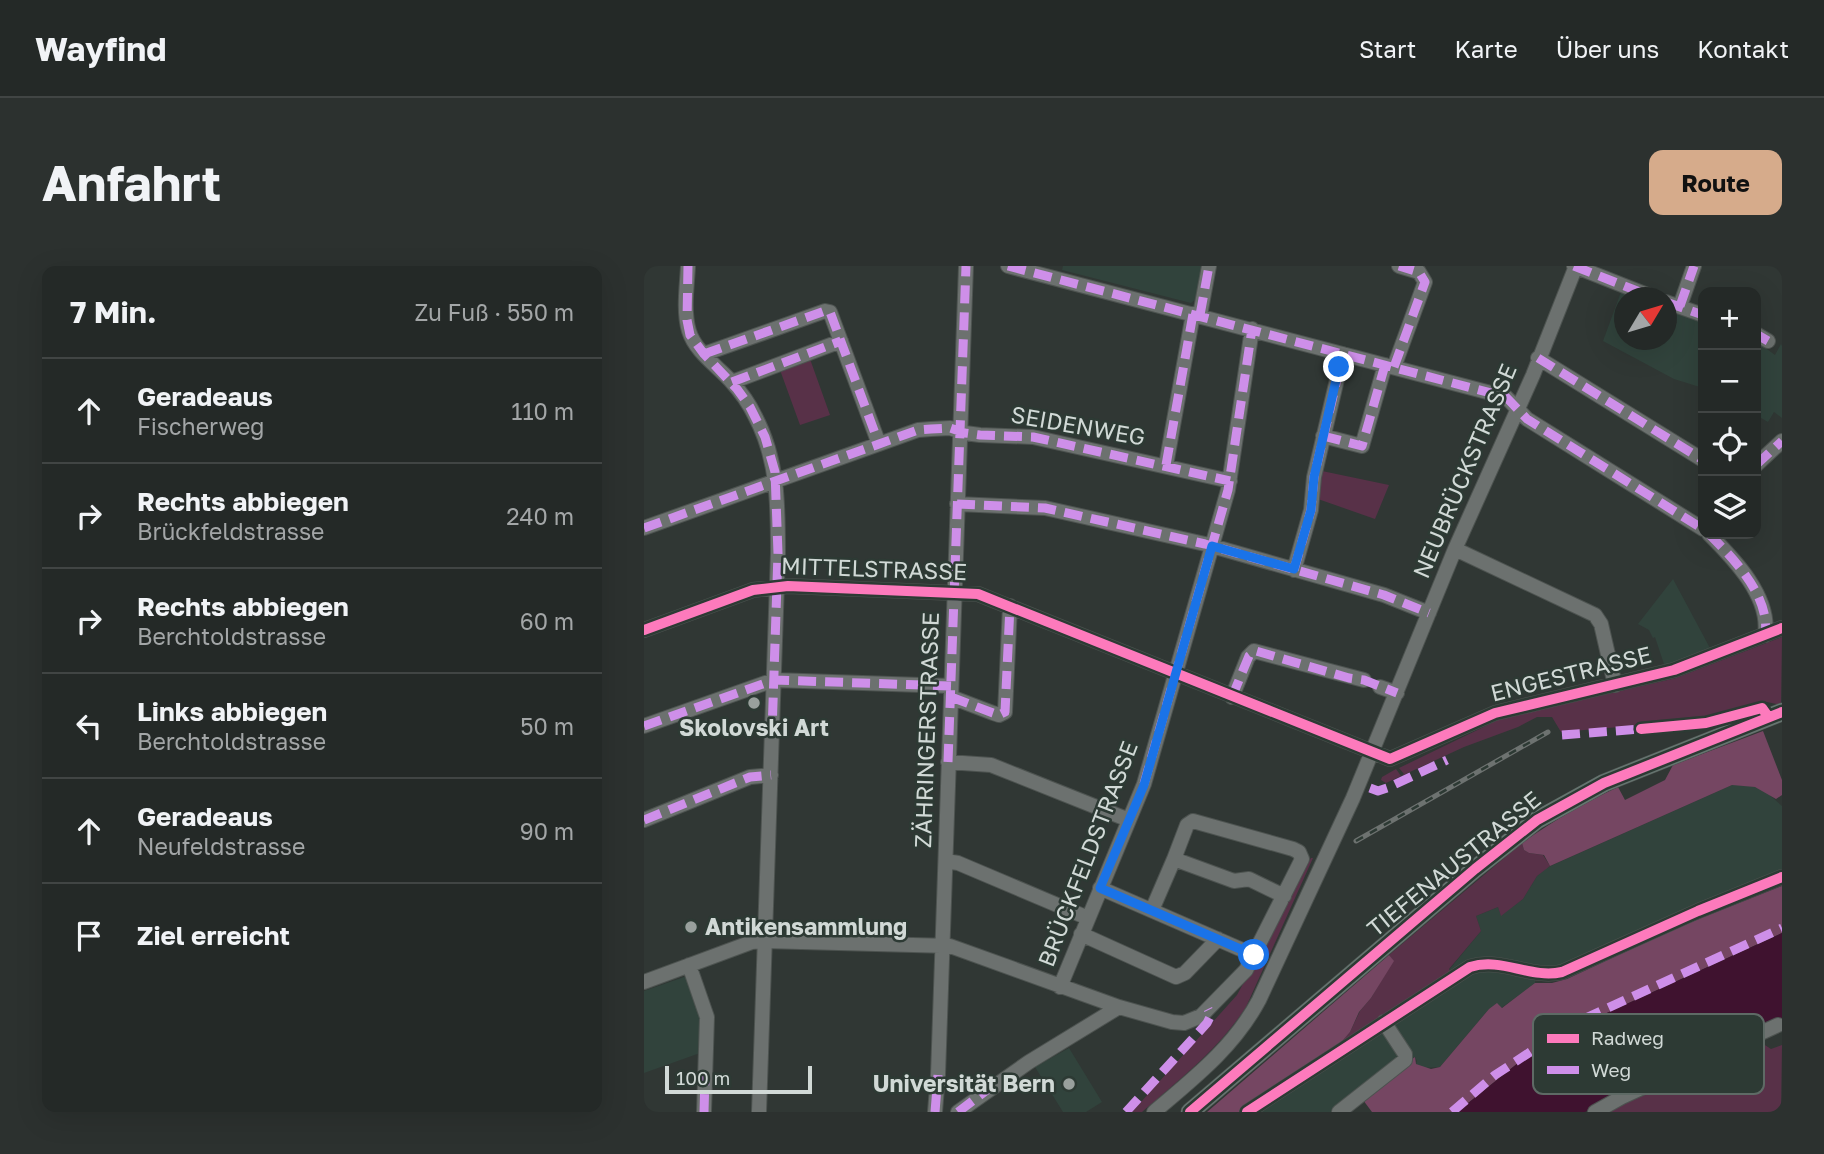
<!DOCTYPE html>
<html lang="de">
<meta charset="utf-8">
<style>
:root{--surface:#242927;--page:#2c312f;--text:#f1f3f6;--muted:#a3a6a7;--line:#414544;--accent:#d6ab8b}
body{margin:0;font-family:"Golos Text",sans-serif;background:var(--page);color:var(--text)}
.controls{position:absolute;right:21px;top:21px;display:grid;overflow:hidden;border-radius:14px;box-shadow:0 7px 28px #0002}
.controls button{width:63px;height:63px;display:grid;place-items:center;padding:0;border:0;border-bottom:2px solid var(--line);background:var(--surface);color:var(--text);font:35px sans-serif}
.compass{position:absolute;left:970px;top:21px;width:63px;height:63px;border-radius:50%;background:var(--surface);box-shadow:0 7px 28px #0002;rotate:52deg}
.scale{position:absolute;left:21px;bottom:18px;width:147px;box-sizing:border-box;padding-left:7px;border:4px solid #d1d9d6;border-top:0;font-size:19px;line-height:24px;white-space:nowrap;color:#d1d9d6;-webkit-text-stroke:5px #2d3a34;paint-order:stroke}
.stop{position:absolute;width:21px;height:21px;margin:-16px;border:5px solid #1a73e8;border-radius:50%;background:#fff}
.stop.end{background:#1a73e8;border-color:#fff;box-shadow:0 2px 7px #0008}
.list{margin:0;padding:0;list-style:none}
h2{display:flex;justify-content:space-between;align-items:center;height:91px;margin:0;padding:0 28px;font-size:30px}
h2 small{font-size:23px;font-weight:400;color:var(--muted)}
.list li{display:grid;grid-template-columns:46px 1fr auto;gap:21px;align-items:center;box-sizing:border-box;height:105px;padding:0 28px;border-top:2px solid var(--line)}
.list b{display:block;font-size:26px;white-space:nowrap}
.list p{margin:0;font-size:23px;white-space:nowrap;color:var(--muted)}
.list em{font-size:23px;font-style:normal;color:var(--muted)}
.icon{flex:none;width:38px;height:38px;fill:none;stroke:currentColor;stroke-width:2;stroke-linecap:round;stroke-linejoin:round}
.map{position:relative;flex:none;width:1138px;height:846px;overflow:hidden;border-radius:14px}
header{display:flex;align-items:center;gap:42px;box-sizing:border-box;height:98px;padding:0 35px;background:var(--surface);border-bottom:2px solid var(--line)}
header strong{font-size:33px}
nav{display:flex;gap:38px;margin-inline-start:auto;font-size:24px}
.intro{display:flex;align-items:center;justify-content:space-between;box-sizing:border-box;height:168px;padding:0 42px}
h1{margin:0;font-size:49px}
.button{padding:18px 32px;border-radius:14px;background:var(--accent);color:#111;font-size:24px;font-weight:700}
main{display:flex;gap:42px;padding:0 42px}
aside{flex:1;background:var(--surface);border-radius:14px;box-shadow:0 7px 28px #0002}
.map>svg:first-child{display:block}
.built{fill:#31433c}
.green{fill:#583148}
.forest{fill:#754662}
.water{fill:#3f122f}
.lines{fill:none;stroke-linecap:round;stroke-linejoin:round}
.minor-casing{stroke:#4d5350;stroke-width:16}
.major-casing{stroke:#4d5350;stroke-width:19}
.minor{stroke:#6c716f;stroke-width:14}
.major{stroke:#667570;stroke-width:18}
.rail-casing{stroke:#6d7270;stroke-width:5}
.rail{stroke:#2d3a34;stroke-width:2.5;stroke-dasharray:8;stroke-linecap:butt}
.quiet{stroke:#ce8fe9;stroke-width:9;stroke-dasharray:18 9;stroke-linecap:butt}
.cycleway-casing{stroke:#2d3a34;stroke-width:15}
.cycleway{stroke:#fd7abc;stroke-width:10}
.route{stroke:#1a73e8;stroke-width:9}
.poi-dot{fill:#99a09d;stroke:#2d3a34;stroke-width:2.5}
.labels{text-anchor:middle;stroke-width:5;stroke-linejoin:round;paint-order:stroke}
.street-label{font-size:23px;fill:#d1d9d6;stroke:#2d3a34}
.poi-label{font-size:23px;font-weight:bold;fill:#d1d9d6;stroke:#2d3a34}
.key{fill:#2d3a34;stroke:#5e6a65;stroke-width:2}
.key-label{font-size:19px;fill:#d1d9d6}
</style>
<header>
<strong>Wayfind</strong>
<nav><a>Start</a><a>Karte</a><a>Über uns</a><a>Kontakt</a></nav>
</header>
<div class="intro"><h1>Anfahrt</h1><a class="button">Route</a></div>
<main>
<aside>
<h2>7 Min.<small>Zu Fuß · 550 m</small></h2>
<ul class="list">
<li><svg class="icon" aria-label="ahead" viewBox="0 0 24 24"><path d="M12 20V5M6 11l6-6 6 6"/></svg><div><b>Geradeaus</b><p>Fischerweg</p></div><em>110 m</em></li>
<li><svg class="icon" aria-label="right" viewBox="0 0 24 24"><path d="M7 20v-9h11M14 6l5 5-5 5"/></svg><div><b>Rechts abbiegen</b><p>Brückfeldstrasse</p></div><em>240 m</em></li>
<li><svg class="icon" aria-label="right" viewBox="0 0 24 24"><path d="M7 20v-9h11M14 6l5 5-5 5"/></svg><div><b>Rechts abbiegen</b><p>Berchtoldstrasse</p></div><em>60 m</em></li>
<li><svg class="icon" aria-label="left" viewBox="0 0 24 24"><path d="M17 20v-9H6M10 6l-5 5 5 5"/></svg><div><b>Links abbiegen</b><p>Berchtoldstrasse</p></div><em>50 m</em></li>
<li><svg class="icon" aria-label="ahead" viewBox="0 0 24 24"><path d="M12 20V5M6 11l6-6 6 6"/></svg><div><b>Geradeaus</b><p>Neufeldstrasse</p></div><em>90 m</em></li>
<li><svg class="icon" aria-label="arrive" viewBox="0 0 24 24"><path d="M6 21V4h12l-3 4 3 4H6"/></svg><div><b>Ziel erreicht</b></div></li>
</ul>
</aside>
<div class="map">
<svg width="1138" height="846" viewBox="0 0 1138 846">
<rect width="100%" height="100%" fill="#303734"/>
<path class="built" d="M419,0H558L553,32L547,37L418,4Z
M977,26L992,31L980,32V74H1022L1023,42L1059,55V122L1030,113L959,75Z
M1112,75L1131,89L1137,78L1138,80V152L1130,146L1124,156L1112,149Z
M1029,313L1067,384L1021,401L1011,371L1009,372L1005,364L994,358Z
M1088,519H1105L1120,524L1138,540V610L973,680L891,708V718L857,742L845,743L796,801L779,802L772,798L773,795L771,791L695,846H611L805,704L837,665L832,650L854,641L857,649L879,633L893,610L902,602Z
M43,710L57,749L56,787L0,807V725Z
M425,782L458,836L442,846H419L391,801Z"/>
<path class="green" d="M166,93L186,149L156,159L136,104Z
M678,205L745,219L731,253L674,233Z
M1138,371L1137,439L1123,436L1057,454L917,466L908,451H893L874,461L820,481L742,517L737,514L738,511L752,503L757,510L760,508L755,502L854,454L1032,412Z
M878,577L880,584L885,587L899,589L906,600L893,610L879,633L857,650L854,641L832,650L837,665L805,703L807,707L693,780L706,766L716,745L727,732L749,695L745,689Z
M667,592H669L602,741C574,784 536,813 498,846H488L593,729Z
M1110,772L1127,783L1138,779L1137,846H955Z"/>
<path class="forest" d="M1119,465L1138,514V529L1132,533L1111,521L1088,519L906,600L900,589L885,587L880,584L878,577C909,555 940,537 974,521L981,534L1021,514L1029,499Z
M1138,620V667L930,762L874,797L813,846H728L716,830L771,791L772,798L787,803L796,801L845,743L853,737L858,742L891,717H908L923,713L1035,661Z
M745,689L750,695L727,732L715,746L706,766L693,781L595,846H563Z"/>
<path class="water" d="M1138,667V753L968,830L941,846H813L874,797L930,762Z"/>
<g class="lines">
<g class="minor-casing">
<path id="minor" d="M44,0C43,20 39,45 45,65C51,85 72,99 86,114C96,125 105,137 111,150C134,193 134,239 134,287L115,846
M364,0L862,131L883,153L1059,263
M930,0L1011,32
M1022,36L1059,49
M1036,40L1050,0
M556,49L565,0
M1112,68L1124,75
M60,88L181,45L186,46L235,178
M894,92L1059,194
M750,101L781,16L775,6L755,0
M88,116L197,75
M679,170L718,180L741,99
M522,199L549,48
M1112,199L1138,175
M313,238L401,242L561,278L740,329L785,347
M0,262L235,178L274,164L287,163L306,162L321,167L336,169L389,171L586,215
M1065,268C1090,293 1127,331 1121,369
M811,283L951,349L957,358L971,419
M650,304L667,244L670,211L699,88
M0,364L109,324L144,320L334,328L746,493L851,447L1030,404L1138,362
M736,421L753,427
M307,431L349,447L355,449L361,446L366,340
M588,431L604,391L610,385L720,414
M0,460L130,414L307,420
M304,496L347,499L485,554
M0,554L106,511L127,509
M302,595L314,597L444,652
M456,622L610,689
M508,644L530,593L590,615L605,613L640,630
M437,668L532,711L541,707L574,673
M45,699L63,751L60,846
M0,716L108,676L120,675L306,680L475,741L528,756L540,757L557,750L602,704L658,593L655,586L649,583L549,555L543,559L530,593
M416,721L500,518L584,224L608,63
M291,846L294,809L322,0
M314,846L385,796L475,741
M510,846C550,812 590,781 615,734L709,532L811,283L889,109L932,0
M603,846L826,701C858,691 886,713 918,706L1054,645L1138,611
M695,846L761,794V788L740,756
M951,846L978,831L1134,759"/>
</g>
<g class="major-casing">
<path id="major" d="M546,846L831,603L893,554L960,517L1138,446"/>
</g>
<use href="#minor" class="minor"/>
<use href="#major" class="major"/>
<g class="rail-casing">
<path id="rail" d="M712,575L904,466"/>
</g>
<use href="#rail" class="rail"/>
<path class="quiet" d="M44,0L43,54L46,69L60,88L93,123L106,141L121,171L131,206L134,287L128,467
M364,0L862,131L883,153L1059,263
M930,0L1011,32
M1022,36L1059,49
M1036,40L1050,0
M556,49L565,0
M1112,68L1124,75
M60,88L181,45L186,46L235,178
M894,92L1059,194
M750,101L781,16L775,6L755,0
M88,116L197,75
M679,170L718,180L741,99
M522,199L549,48
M1112,199L1138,175
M313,238L401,242L561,278L740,329L785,347
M0,262L235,178L274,164L287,163L306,162L321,167L336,169L389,171L586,215
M1065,268C1090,293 1127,331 1121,369
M650,304L667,244L670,211L699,88
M307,431L349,447L355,449L361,446L366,340
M588,431L605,390L612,385L705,412L720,414L753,427
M0,460L130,414L307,420
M918,469L997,463
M304,496L322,0
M500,518L584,224L608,63
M726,522L734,525L743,522L803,494
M0,554L106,511L127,509
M60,846L61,810
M291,846L294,809
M314,846L347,821
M482,846L563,757L567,749L564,743
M808,846L851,809L929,758L1138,662"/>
<g class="cycleway-casing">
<path id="cycleway" d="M0,364L109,324L144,320L334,328L746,493L851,447L1030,404L1138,362
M997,463L1062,457L1118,442L1123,449
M546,846L831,603L893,554L960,517L1138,446
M603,846L826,701C858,691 886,713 918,706L1054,645L1138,611"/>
</g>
<use href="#cycleway" class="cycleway"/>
</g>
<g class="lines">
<path class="route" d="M610,689L456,622L500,519L568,280L650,303L667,244L670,211L695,101"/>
</g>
<g class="poi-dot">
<circle cx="110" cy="437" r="7"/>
<circle cx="47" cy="661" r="7"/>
<circle cx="425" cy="818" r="7"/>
</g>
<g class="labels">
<g class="street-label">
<text transform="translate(434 160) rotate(10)" y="8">SEIDENWEG</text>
<text transform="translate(821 205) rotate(-67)" y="8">NEUBRÜCKSTRASSE</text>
<text transform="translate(230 303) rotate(2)" y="8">MITTELSTRASSE</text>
<text transform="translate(927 408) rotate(-14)" y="8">ENGESTRASSE</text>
<text transform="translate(283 464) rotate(-88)" y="8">ZÄHRINGERSTRASSE</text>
<text transform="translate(444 588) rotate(-69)" y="8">BRÜCKFELDSTRASSE</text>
<text transform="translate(810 598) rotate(-39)" y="8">TIEFENAUSTRASSE</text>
</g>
<g class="poi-label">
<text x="110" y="470">Skolovski Art</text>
<text x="61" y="669" text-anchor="start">Antikensammlung</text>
<text x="411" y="826" text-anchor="end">Universität Bern</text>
</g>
</g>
<rect x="889" y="748" width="231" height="80" rx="10" class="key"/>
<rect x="903" y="768" width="32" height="9" fill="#fd7abc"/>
<rect x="903" y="800" width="32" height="8" fill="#ce8fe9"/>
<g class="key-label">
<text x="947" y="779">Radweg</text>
<text x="947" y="811">Weg</text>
</g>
</svg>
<div class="controls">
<button>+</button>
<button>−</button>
<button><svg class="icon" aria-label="locate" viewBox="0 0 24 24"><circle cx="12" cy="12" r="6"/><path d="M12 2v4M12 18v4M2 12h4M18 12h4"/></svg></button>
<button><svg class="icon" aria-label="layers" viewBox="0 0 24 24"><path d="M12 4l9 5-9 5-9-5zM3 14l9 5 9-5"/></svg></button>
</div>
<svg class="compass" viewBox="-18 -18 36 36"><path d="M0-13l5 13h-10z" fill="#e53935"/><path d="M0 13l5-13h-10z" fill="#a3a6a7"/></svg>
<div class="scale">100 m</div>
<div class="stop" style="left:610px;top:689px"></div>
<div class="stop end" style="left:695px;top:101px"></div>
</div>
</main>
